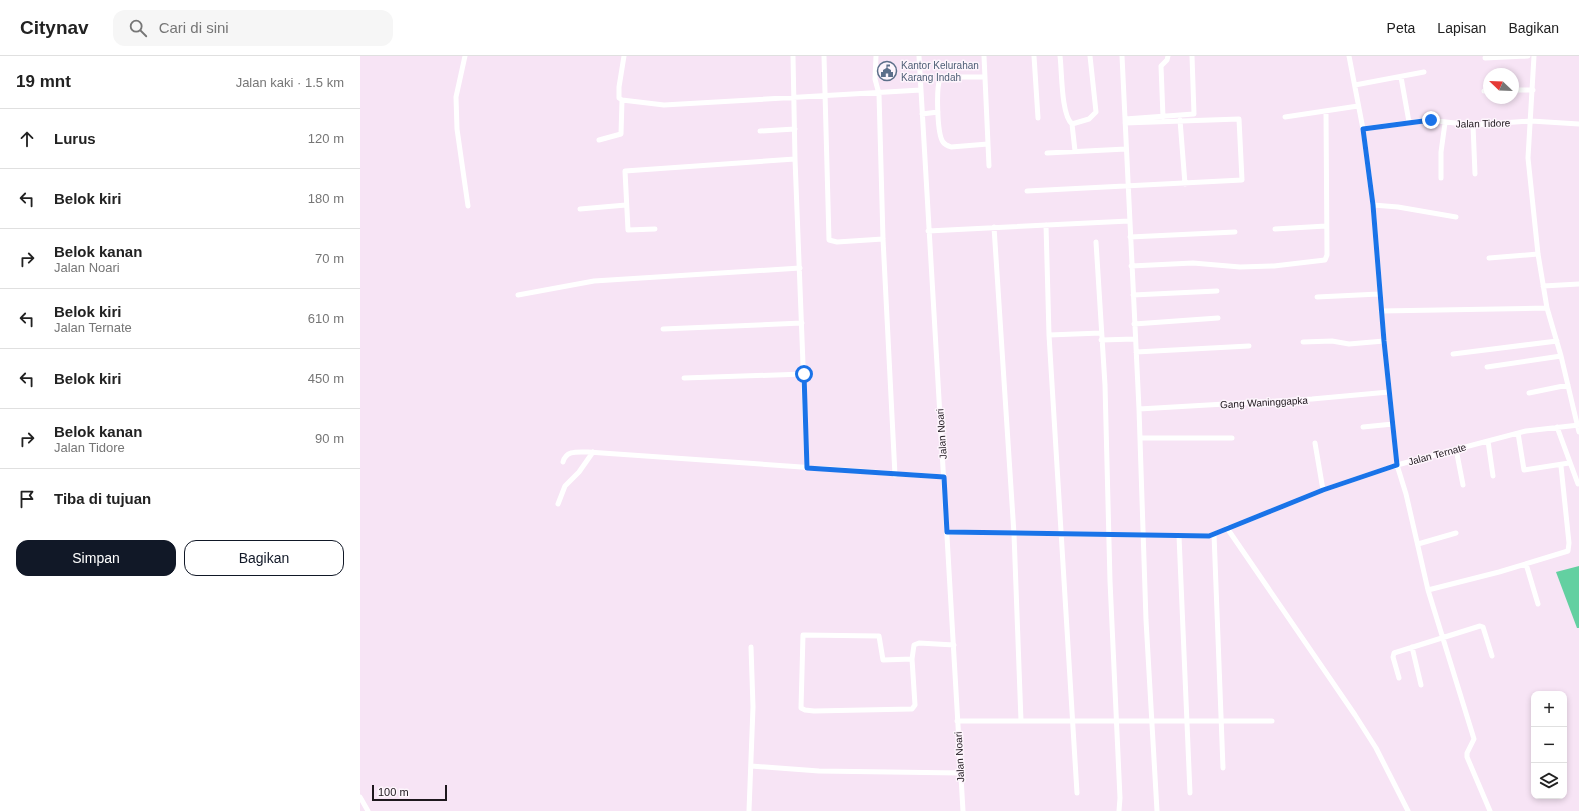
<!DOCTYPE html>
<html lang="id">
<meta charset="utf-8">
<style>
:root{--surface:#fff;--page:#f6f6f6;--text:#222;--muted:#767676;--line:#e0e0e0;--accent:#111827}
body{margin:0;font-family:Helvetica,sans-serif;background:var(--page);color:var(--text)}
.controls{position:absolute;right:12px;bottom:12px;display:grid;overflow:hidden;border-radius:8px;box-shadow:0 2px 6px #0003}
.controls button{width:36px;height:36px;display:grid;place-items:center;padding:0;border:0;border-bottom:1px solid var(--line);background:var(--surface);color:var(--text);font:20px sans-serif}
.compass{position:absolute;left:1123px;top:12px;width:36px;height:36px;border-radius:50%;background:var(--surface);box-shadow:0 2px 6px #0003;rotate:293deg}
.scale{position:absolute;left:12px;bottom:10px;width:75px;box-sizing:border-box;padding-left:4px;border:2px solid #1e171d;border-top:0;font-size:11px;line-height:14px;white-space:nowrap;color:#1e171d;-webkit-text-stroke:3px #fdf5fc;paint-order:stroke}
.stop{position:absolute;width:12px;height:12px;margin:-9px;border:3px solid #1a73e8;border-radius:50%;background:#fff}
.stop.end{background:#1a73e8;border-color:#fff;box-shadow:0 1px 4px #0008}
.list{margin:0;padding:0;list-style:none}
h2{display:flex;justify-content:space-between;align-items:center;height:52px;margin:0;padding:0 16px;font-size:17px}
h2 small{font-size:13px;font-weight:400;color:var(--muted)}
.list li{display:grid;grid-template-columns:26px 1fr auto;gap:12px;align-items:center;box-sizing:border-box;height:60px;padding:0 16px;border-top:1px solid var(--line)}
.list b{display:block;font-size:15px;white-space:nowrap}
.list p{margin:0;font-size:13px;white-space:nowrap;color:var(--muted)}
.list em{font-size:13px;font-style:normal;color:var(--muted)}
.actions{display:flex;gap:8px;padding:12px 16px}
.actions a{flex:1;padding:9px 0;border:1px solid var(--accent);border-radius:12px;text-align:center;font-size:14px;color:var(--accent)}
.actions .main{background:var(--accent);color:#fff}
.icon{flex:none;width:22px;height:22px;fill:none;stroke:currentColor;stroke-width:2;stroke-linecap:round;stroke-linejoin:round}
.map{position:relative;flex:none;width:1219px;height:755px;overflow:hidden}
header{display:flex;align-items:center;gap:24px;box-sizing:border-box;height:56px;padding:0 20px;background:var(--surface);border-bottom:1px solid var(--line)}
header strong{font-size:19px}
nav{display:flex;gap:22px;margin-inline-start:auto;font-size:14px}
.search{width:280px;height:36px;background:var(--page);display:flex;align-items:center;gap:10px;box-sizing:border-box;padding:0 14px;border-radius:12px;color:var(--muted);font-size:15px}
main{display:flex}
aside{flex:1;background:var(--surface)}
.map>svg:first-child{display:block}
.green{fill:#63d0a1}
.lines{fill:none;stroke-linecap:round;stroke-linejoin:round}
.minor{stroke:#fff;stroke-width:5}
.route{stroke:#1a73e8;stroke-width:5}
.labels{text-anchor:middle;stroke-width:3;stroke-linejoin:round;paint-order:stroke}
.service-label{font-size:10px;fill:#4e5e75;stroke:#fdf5fc;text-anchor:start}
.street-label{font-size:10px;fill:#1e171d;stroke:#fdf5fc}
</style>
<header>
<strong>Citynav</strong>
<div class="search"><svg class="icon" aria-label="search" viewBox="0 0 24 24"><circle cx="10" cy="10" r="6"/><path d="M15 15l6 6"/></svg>Cari di sini</div>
<nav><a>Peta</a><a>Lapisan</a><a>Bagikan</a></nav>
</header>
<main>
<aside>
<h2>19 mnt<small>Jalan kaki · 1.5 km</small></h2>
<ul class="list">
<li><svg class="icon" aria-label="ahead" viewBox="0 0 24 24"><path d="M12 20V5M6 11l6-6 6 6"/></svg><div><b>Lurus</b></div><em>120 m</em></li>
<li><svg class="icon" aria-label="left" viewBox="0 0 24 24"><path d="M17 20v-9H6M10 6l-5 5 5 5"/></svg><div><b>Belok kiri</b></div><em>180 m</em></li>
<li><svg class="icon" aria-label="right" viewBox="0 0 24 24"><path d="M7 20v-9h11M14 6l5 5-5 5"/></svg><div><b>Belok kanan</b><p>Jalan Noari</p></div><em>70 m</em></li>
<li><svg class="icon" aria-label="left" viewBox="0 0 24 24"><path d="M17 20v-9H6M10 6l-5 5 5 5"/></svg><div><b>Belok kiri</b><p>Jalan Ternate</p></div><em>610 m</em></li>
<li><svg class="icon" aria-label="left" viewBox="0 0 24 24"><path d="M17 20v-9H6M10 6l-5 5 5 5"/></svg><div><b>Belok kiri</b></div><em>450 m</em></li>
<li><svg class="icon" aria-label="right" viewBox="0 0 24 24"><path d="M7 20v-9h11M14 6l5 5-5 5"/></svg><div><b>Belok kanan</b><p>Jalan Tidore</p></div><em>90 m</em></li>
<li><svg class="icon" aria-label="arrive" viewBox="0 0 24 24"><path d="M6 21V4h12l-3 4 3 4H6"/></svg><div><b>Tiba di tujuan</b></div></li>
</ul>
<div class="actions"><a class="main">Simpan</a><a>Bagikan</a></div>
</aside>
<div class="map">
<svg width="1219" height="755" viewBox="0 0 1219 755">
<rect width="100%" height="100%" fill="#f7e4f5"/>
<path class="green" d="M1219,510V572H1217L1196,516Z"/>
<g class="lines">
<path class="minor" d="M105,0L96,41L97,73L108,150
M264,0L259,31V42L262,44L304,49L561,34
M433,0L435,103L447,411
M464,0L469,184L477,186L523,183
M516,0L515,23L519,38L523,183L535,419
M559,0L603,755
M624,0L629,110
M674,0L678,62
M700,0C702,15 701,59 712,68L729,63L736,56L730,0
M762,0L779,353L786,564L797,755
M989,0L1003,73L1013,149L1024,285L1037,409L1046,438L1068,534L1114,683L1107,697V701L1130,755
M1174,0L1168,102L1178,198L1187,252L1201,300L1219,376
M1125,2L1168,0
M625,21H586L580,23C576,32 577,78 583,86C585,89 588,90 591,91L628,88
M1041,21L1049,66
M995,29L1064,16
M1153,34H1173
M1124,35H1129
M562,58L578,56
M803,61L801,10L807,4L808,0
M925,61L998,50
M765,63L834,58L832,0
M820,64L825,128
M712,68L715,95
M1113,69L1115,118
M1003,73L1068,64L1113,69L1171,65L1219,68
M400,75L435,73
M239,84L261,78L262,44
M687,97L766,93
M1081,122V96L1085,67
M667,135L882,124L879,63L765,67
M1013,149L1038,151L1096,161
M220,153L266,149
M686,169L689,279L717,737
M634,171L654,478L661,665
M295,173L268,174L265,115L435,103
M915,173L966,170
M568,175L769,165
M770,181L875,176
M736,186L745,329L750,525L760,742L759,755
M1129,202L1178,198
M771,210L833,207L880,211L914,210L965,204L967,199L966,56
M1183,230L1219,228
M158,239L234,225L440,212
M773,239L857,235
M957,241L1019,238
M1021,255L1187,252
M774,268L858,262
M303,273L442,267
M689,279L741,277
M741,284L775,283
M943,286L972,285L989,288L1024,285
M776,296L889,290
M1093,298L1197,285
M1127,311L1201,300
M324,322L444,318
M1169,337L1208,329
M779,353L952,343L1029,336
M1003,371L1033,368
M1197,371L1218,428
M1158,377L1164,414L1209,407
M780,382H872
M1128,385L1133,420
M955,387L963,434
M1096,393L1103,429
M203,406C206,394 218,396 228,396L584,421
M198,448L205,430L219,416L233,396
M867,472L995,659L1016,692L1048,755
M587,476L849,480L963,434L1037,409L1166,375L1219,369
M854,478L863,712
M819,480L830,737
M1058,488L1096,477
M1166,508L1178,548
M1068,534L1139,516L1208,495L1209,487L1201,410
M1052,591L1061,629
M552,603L523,604L519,580L443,579L441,652L445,654L454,655L552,653L555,649L552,603L554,589L559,587L594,589
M1039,622L1033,601L1034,597L1120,570L1123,571L1132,600
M597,665H912
M391,710L459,715L600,717
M0,741L8,755
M389,755L393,651L391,591"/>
</g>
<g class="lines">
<path class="route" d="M444,318L447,412L584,421L587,476L849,480L963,434L1037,409L1024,285L1013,149L1003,73L1071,64"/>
</g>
<defs>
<g id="civic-ring" transform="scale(1)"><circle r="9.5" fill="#fdf5fc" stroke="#5c6f8a" stroke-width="1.5"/><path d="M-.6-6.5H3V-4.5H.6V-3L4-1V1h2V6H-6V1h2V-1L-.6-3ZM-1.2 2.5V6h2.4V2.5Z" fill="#5c6f8a"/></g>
</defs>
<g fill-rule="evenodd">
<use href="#civic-ring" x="527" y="15"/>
</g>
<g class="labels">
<g class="service-label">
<text x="541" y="13">Kantor Kelurahan<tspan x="541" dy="12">Karang Indah</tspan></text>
</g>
<g class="street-label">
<text transform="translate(1123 67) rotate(-1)" y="4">Jalan Tidore</text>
<text transform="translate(904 346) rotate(-3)" y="4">Gang Waninggapka</text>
<text transform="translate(581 378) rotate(-94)" y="4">Jalan Noari</text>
<text transform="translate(1077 398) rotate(-15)" y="4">Jalan Ternate</text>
<text transform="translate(599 701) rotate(-93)" y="4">Jalan Noari</text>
</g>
</g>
</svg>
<div class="controls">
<button>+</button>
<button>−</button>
<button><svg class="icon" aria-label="layers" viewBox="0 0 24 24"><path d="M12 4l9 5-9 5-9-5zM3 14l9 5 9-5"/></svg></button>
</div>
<svg class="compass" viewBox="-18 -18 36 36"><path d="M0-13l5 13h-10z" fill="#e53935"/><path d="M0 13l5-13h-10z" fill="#767676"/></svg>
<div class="scale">100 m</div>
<div class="stop" style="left:444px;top:318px"></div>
<div class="stop end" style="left:1071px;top:64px"></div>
</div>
</main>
